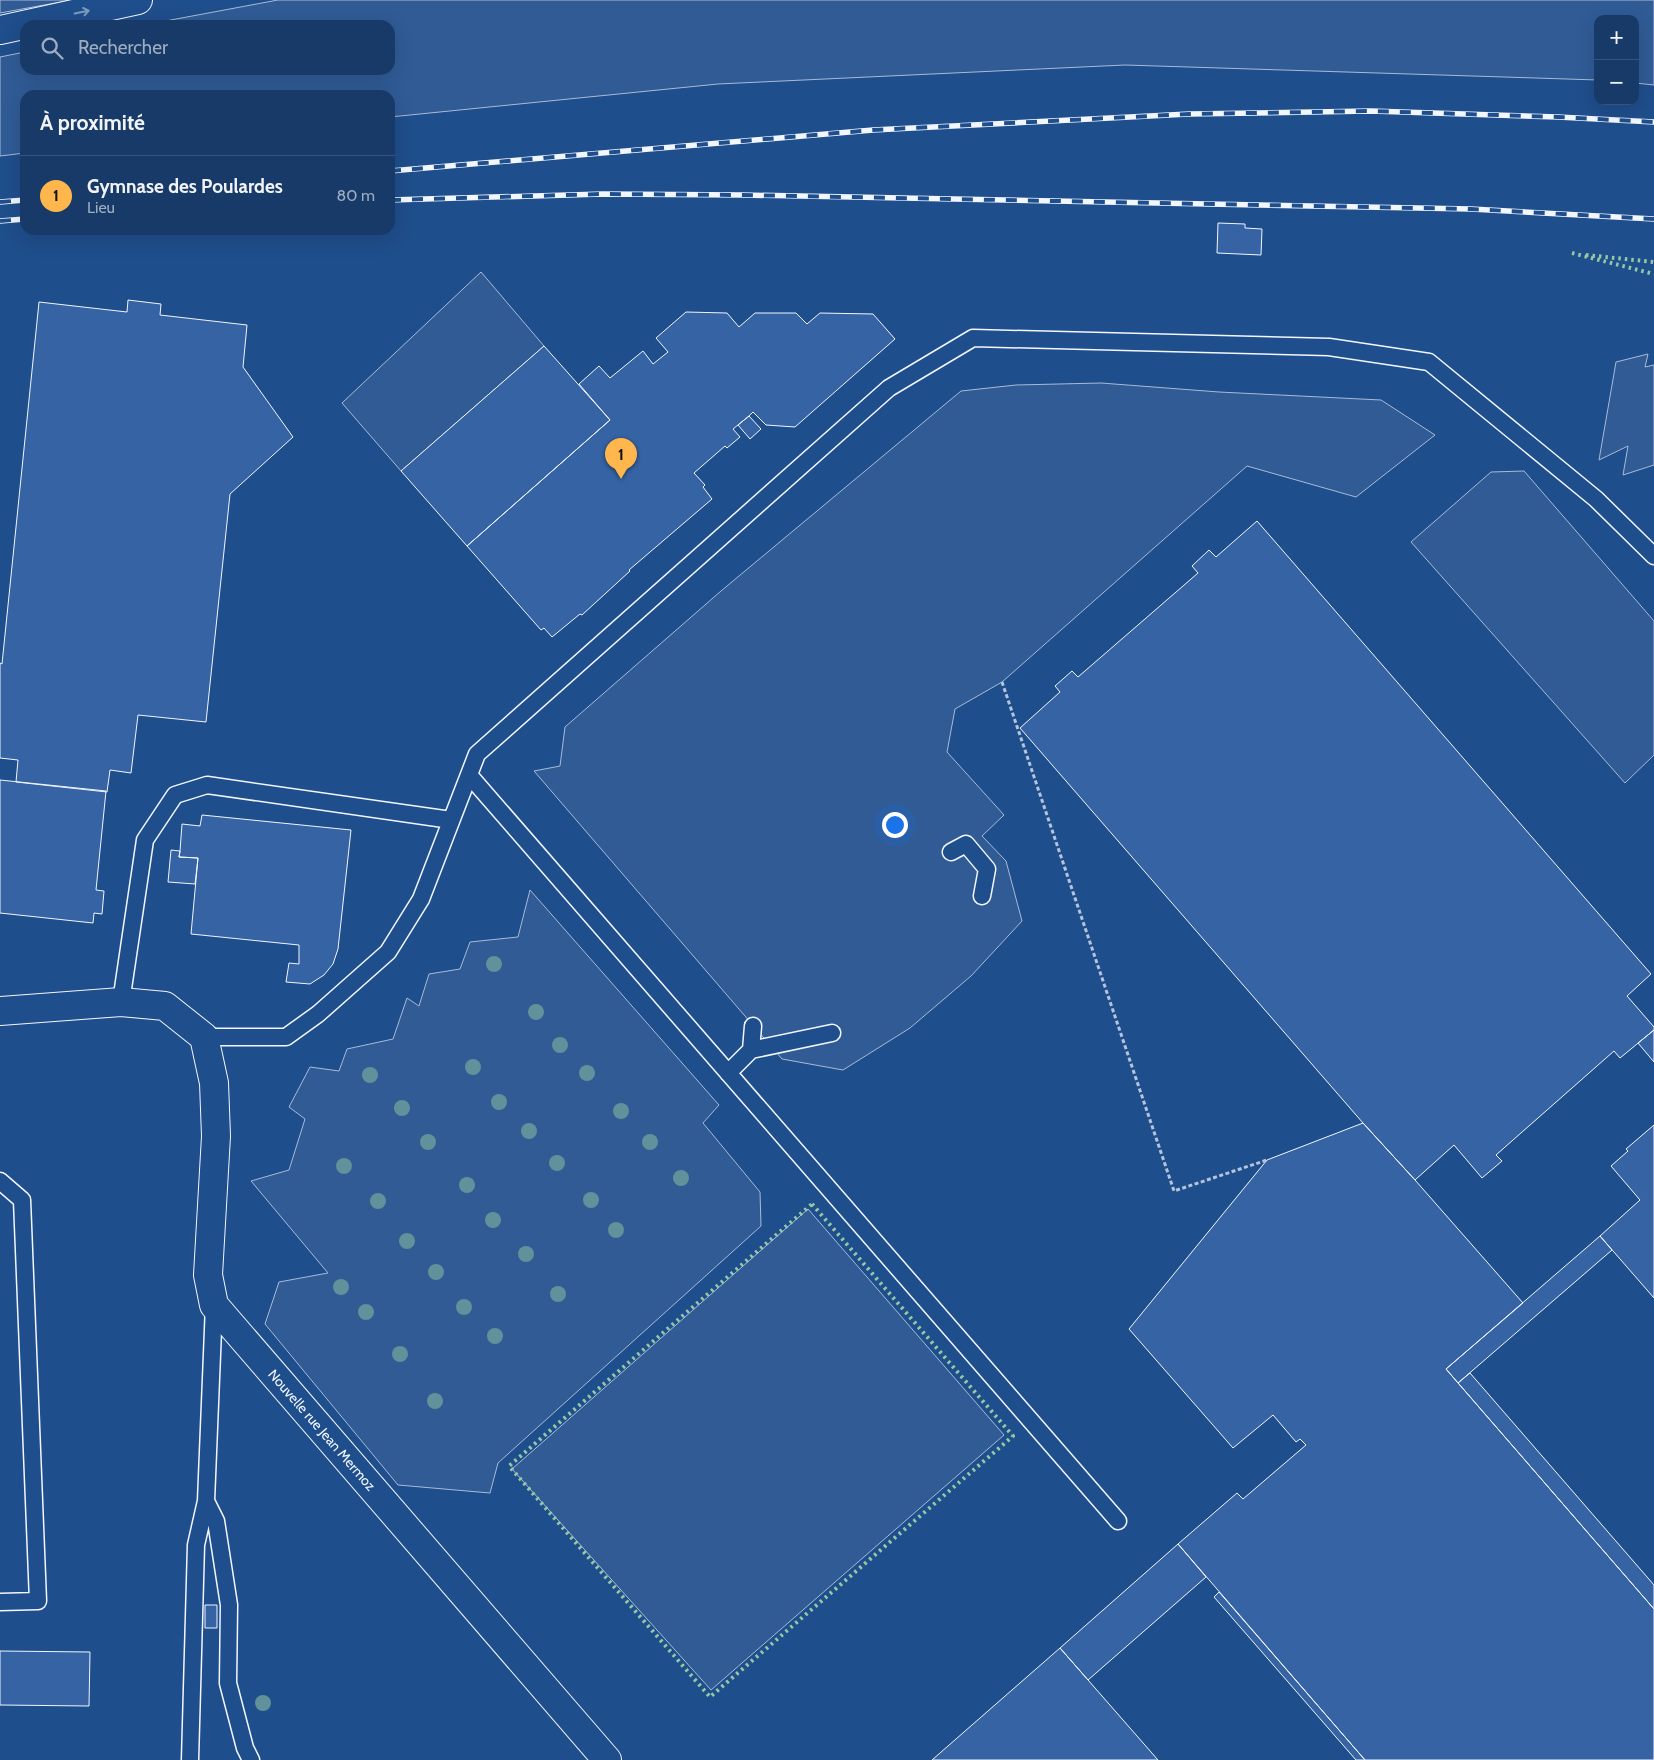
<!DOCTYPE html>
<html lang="fr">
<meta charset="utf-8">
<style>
:root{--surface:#173a69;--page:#244571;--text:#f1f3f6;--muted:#9eadc0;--line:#36547d;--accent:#ffb74d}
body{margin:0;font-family:Cabin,sans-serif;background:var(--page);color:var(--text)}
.controls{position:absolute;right:15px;top:15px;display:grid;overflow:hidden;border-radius:10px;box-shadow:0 5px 20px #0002}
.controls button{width:45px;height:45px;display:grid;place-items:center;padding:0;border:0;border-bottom:1px solid var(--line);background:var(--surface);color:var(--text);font:25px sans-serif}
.you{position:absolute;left:894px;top:824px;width:18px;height:18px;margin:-12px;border:4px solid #fff;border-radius:50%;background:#1a73e8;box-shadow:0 0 0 8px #1a73e833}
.badge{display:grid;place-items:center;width:32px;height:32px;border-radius:50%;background:var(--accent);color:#111;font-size:16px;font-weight:700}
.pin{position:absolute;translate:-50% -41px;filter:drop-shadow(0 1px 2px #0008)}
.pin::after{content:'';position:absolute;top:26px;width:18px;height:15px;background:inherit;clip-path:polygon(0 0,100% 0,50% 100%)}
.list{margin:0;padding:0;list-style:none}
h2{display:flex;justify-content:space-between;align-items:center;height:65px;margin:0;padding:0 20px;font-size:21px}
h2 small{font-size:16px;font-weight:400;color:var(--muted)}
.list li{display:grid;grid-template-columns:32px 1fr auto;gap:15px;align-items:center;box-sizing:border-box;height:80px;padding:0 20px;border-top:1px solid var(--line)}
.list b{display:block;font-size:19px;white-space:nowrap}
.list p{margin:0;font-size:16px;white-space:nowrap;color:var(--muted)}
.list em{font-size:16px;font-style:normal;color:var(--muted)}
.icon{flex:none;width:28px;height:28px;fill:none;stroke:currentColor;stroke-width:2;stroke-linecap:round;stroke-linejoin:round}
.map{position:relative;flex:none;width:1654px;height:1760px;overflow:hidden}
.search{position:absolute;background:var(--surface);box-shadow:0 5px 20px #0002;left:20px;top:20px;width:375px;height:55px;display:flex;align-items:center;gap:12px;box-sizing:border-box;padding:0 18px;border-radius:15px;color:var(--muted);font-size:19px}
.panel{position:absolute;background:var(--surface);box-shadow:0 5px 20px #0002;left:20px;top:90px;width:375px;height:145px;border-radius:15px}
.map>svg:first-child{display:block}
.built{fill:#305b95;stroke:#a8bbd7}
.building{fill:#3563a3;stroke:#f2f6ff}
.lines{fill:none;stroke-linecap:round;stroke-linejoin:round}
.service-casing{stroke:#f2f6ff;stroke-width:19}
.minor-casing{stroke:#f2f6ff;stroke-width:30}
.trunk-casing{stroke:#f2f6ff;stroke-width:30}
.path{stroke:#b3c4dc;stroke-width:3;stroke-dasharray:4 2.5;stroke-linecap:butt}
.service{stroke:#1f4e8c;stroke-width:16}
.minor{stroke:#1f4e8c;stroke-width:28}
.trunk{stroke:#1f4e8c;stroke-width:28}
.rail-casing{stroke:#f2f6ff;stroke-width:5.5}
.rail{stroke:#1f4e8c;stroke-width:4;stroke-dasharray:11;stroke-linecap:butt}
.hedge{stroke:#97c8a6;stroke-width:4;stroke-dasharray:2.5 4;stroke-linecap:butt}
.tree{fill:#61919a}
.oneway{stroke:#7e9ac0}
.labels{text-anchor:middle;stroke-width:4;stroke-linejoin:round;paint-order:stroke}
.street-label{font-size:14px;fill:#f2f6ff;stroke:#1f4e8c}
</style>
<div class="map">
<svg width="1654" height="1760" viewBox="0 0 1654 1760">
<rect width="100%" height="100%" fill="#1f4e8c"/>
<path class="built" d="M0,0H72L0,13Z
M278,0H1654V85L1635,83V19H1598V80L1125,65L718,84L390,117V95H25V153L0,156V57L25,52V70H390V25H144Z
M481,272L544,346L401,471L342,403Z
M1648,354L1645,367L1654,365V465L1623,475L1628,446L1599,460L1616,362Z
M1101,383L1219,392L1381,400L1435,435L1356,497L1247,466L1002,682L955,709L947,752L1004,815L982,836L1006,861L1022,921L971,976L910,1028L843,1070L782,1059L534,771L560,766L565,727L721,591L961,391L1016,385Z
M1524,471L1654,621V755L1625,783L1411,542L1491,472Z
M530,890L719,1105L703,1123L760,1192L761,1226L498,1463L490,1493L398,1485L265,1324L279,1282L328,1273L251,1181L289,1170L305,1119L289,1107L310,1067L339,1071L347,1049L393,1039L407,998L419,1006L429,974L460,969L470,942L518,937Z
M808,1209L1004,1435L711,1690L512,1469Z"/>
<path class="building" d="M1218,223L1245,224V228L1262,229L1261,255L1217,253Z
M128,300L161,304L160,315L247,325L243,367L293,437L230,494L206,722L138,715L131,773L110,770L107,792L16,782L18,760L0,758V663L2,664L39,302L127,312Z
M686,312L727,313L739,327L755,313H796L807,324L820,313L873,314L895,339L795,427L766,425L753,412L749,416L733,429L740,437L727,448L725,446L694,473L705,485L703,487L712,499L629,570L630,571L582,615L580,614L552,637L544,628L541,630L467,546L610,420L579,384L599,366L610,378L643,351L653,364L668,352L656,338Z
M544,346L610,420L467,546L401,471Z
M749,416L761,429L750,439L738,425Z
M1257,521L1651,974L1627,996L1654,1027V1030L1620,1058L1614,1051L1496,1155L1502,1161L1482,1178L1454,1145L1415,1180L1363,1123L1020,728L1060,692L1055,686L1072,671L1078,677L1198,573L1192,566L1209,550L1216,557Z
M0,780L106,791L96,890L104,891L102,914L94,913L93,923L0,913Z
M202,815L351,830L338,949L333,964L324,975L310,984L286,982L289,963L299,964V945L191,934L198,858L179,857L180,851L182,824L200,826Z
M171,850L180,851L179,857L198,858L195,884L168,882Z
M1654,1030V1062L1638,1043Z
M1363,1123L1415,1180L1523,1303L1446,1369L1654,1609V1760H1365L1178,1544L1237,1493L1243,1499L1306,1445L1300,1439L1296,1442L1273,1415L1233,1448L1129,1329L1267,1160Z
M1654,1125V1298L1600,1236L1640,1200L1611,1166L1628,1151L1626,1149Z
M1600,1236L1612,1250L1458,1383L1446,1369Z
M1470,1373L1654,1585V1609L1458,1383Z
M1178,1544L1206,1577L1088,1680L1060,1648Z
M1219,1592L1365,1760H1356L1214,1597Z
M205,1605H217V1628H205Z
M1060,1648L1158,1760H932Z
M0,1651L90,1652L89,1706L0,1705Z"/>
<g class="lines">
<g class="service-casing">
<path id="service" d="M469,775L1118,1521
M951,852L966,844L987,869L982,896
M121,1002L145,840L175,795L207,785L451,820
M204,1037H286L318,1014L388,952L421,899L477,754L889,388L973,338L1329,347L1429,362L1596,499L1654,556
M751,1050L753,1026
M728,1073L751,1050L832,1033
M0,1181L22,1200L38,1601L0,1602
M206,1501L216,1521L229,1605L228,1683L245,1748L251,1760
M190,1760L196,1545L206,1501L214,1305"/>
</g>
<g class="minor-casing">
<path id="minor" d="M0,1011L121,1002L165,1006L204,1037L214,1083L216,1136L208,1275L214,1305L607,1760"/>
</g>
<g class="trunk-casing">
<path id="trunk" d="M0,30L138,0"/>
</g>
<path class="path" d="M1002,682L1174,1191L1267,1160"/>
<use href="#service" class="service"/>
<use href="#minor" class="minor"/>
<use href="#trunk" class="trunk"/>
<g class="rail-casing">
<path id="rail" d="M390,171L873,130L1189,114L1371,111L1558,117L1654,122
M390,200L603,194L743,195L1471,209L1654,219
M0,202L25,200
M0,221L25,219"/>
</g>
<use href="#rail" class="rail"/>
<path class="hedge" d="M1572,253L1654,274
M1586,255L1654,262
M812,1204L1013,1436L710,1697L509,1466Z"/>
</g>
<g class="tree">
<circle cx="494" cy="964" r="8"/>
<circle cx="536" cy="1012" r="8"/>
<circle cx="560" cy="1045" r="8"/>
<circle cx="473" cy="1067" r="8"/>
<circle cx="587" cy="1073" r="8"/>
<circle cx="370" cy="1075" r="8"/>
<circle cx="499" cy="1102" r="8"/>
<circle cx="402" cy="1108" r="8"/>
<circle cx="621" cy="1111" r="8"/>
<circle cx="529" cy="1131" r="8"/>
<circle cx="428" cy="1142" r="8"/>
<circle cx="650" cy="1142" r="8"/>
<circle cx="557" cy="1163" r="8"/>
<circle cx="344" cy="1166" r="8"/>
<circle cx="681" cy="1178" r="8"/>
<circle cx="467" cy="1185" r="8"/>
<circle cx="591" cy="1200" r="8"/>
<circle cx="378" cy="1201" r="8"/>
<circle cx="493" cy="1220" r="8"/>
<circle cx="616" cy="1230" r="8"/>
<circle cx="407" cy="1241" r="8"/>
<circle cx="526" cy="1254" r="8"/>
<circle cx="436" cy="1272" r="8"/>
<circle cx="341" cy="1287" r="8"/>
<circle cx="558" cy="1294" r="8"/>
<circle cx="464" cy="1307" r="8"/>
<circle cx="366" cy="1312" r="8"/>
<circle cx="495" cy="1336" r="8"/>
<circle cx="400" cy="1354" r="8"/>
<circle cx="435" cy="1401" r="8"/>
<circle cx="263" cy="1703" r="8"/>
</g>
<defs><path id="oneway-shaft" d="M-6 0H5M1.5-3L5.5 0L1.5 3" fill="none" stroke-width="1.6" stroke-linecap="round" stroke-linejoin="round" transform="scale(1.25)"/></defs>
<use class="oneway" href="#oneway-shaft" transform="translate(82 12) rotate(-12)"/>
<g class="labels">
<g class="street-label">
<text transform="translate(322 1430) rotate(49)" y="5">Nouvelle rue Jean Mermoz</text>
</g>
</g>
</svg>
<div class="controls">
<button>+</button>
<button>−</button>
</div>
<div class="you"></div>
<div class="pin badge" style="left:621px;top:479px">1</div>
<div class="search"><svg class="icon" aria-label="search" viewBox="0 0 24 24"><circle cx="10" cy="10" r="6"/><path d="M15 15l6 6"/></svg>Rechercher</div>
<section class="panel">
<h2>À proximité<small></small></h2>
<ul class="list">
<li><span class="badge">1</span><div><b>Gymnase des Poulardes</b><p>Lieu</p></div><em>80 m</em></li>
</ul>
</section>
</div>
